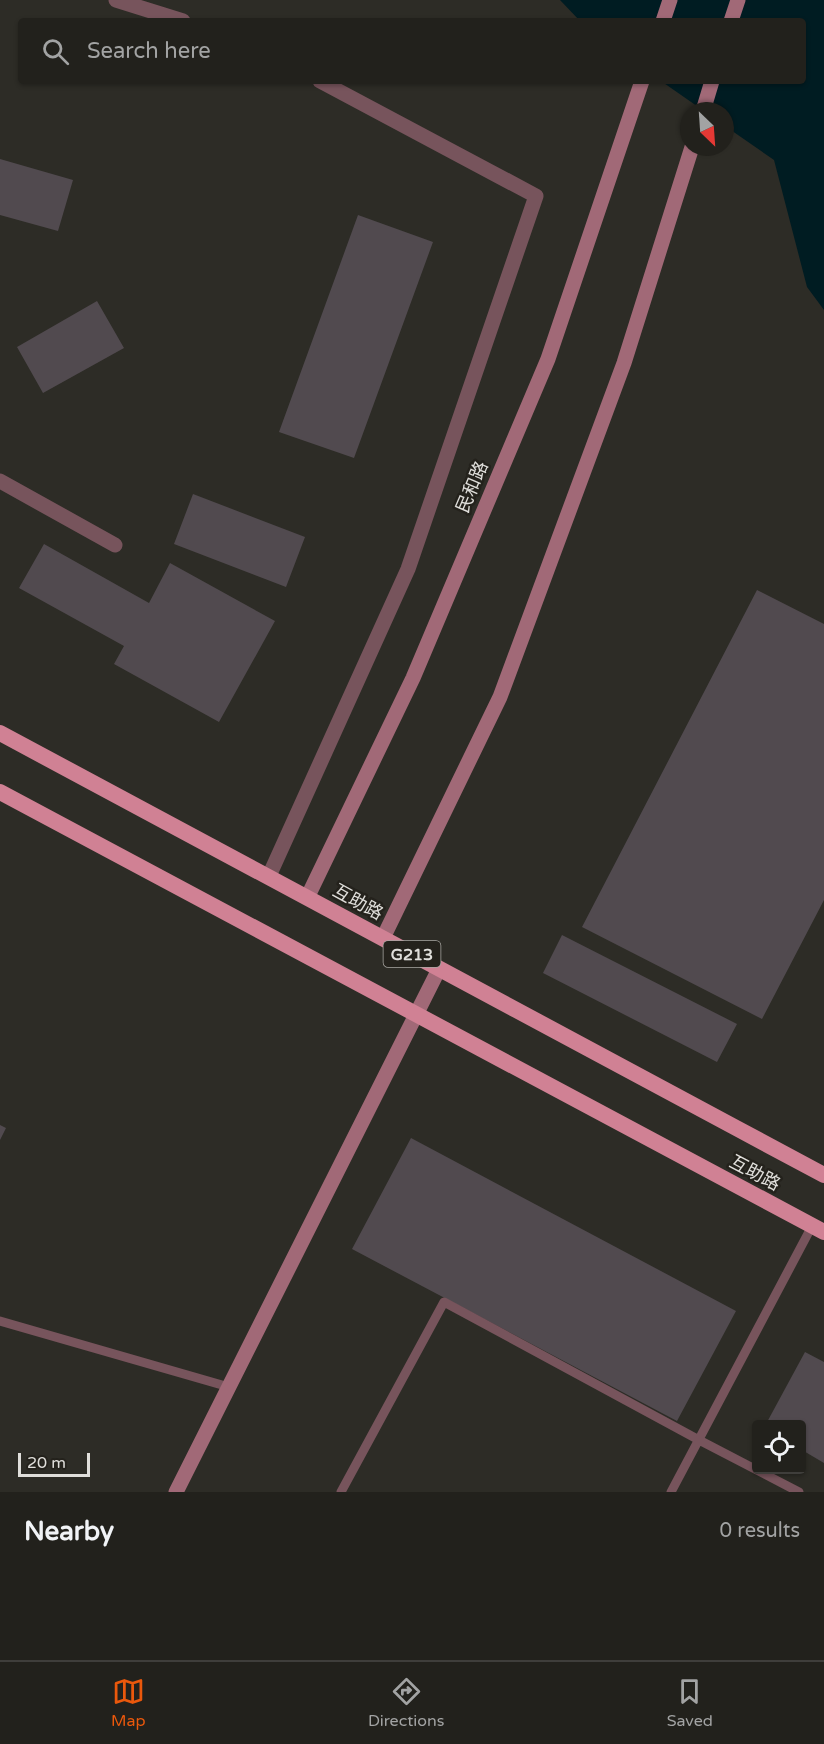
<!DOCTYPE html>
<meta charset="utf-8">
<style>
:root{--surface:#22211c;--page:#2e2e29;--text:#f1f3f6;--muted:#a2a3a3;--line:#3f3e3b;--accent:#ea580c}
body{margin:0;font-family:"Varela Round","Noto Sans SC",sans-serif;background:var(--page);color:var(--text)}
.controls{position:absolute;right:18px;bottom:18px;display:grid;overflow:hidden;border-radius:6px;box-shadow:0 2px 4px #0004}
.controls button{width:54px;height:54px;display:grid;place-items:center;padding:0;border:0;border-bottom:2px solid var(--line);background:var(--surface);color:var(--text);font:30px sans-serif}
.compass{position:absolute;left:680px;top:102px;width:54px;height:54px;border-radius:50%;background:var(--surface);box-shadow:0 2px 4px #0004;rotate:155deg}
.scale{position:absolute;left:18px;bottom:15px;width:72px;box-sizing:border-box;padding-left:6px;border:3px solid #e0dfdb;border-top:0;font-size:16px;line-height:21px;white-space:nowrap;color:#e0dfdb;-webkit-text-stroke:4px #24221c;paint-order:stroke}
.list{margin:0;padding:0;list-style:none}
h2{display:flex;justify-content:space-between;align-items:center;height:78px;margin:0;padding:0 24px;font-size:26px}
h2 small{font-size:20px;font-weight:400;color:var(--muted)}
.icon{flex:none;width:33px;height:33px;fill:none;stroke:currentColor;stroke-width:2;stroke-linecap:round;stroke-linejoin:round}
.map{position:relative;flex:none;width:824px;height:1492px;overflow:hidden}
.search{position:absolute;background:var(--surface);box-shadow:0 2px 4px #0004;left:18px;right:18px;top:18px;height:66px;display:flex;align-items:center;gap:15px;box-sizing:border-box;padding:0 21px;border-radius:6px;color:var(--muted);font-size:22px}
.sheet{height:168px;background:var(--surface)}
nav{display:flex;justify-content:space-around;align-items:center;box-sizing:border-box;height:84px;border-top:2px solid var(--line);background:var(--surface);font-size:16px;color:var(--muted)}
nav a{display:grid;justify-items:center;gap:3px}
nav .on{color:var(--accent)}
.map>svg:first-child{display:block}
.water{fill:#001c22}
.building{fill:#514a4f}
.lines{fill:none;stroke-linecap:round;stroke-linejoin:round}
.service{stroke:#77545c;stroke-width:9}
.minor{stroke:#77545c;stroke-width:15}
.tertiary{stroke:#77545c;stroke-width:15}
.secondary{stroke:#a16977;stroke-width:15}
.trunk{stroke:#d08194;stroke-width:16}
.labels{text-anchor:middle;stroke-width:5;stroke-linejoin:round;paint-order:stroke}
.shield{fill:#24221c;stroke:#a8a6a2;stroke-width:1.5}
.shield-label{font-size:16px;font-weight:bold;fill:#e0dfdb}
.street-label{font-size:18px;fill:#e0dfdb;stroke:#24221c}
</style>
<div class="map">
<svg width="824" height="1492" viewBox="0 0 824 1492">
<rect width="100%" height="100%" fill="#2d2c26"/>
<path class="water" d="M560,0H824V310L807,287L774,160L725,126V111H704L661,81H803V21H580Z"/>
<path class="building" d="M0,159L73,180L58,231L0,215Z
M358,215L433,242L354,458L279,432Z
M97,301L124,348L43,393L17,347Z
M193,494L305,537L286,587L174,544Z
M44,544L149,603L170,563L275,621L219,722L114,664L124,646L19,588Z
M757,590L824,624V900L762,1019L582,927Z
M562,935L737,1024L717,1062L543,973Z
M0,1125L6,1128L0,1140Z
M411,1138L736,1311L677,1421L352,1249Z
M805,1352L824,1362V1463L802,1450V1424H766Z"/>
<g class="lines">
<path class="service" d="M0,1321L229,1387
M341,1492L444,1302L699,1440L799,1492
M671,1492L812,1226"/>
<path class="minor" d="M0,481L115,545"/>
<path class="tertiary" d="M116,0L183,21
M269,876L408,569L536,196L320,81"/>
<path class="secondary" d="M663,21L670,0
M731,21L738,0
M703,111L712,81
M308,896L413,678L548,359L642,81
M383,938L500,697L624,363L692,147
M176,1492L439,969"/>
<path class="trunk" d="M0,733C275,879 549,1028 824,1175
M0,792L824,1232"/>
</g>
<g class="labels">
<rect class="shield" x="383.5" y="941" width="57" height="26" rx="4.5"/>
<g class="shield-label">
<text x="412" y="960">G213</text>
</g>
<g class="street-label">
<text transform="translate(472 487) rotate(-67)" y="6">民和路</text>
<text transform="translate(358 902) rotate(29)" y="6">互助路</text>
<text transform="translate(755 1173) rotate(28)" y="6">互助路</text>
</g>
</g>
</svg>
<div class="controls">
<button><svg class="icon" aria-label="locate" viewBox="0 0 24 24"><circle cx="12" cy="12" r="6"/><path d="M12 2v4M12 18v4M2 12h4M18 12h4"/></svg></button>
</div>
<svg class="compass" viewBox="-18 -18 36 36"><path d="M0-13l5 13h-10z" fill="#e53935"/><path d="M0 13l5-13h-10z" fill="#a2a3a3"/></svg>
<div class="scale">20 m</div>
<div class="search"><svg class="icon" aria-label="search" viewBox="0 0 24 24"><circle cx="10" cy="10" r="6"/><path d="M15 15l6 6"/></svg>Search here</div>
</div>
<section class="sheet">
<h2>Nearby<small>0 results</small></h2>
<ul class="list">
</ul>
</section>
<nav>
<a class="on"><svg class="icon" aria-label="map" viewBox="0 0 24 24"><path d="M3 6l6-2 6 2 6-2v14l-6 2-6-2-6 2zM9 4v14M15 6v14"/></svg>Map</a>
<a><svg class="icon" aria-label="directions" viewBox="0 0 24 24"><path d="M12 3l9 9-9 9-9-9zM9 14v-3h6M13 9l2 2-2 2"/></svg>Directions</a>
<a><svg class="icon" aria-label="saved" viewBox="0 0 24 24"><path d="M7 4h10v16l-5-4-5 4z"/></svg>Saved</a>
</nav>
